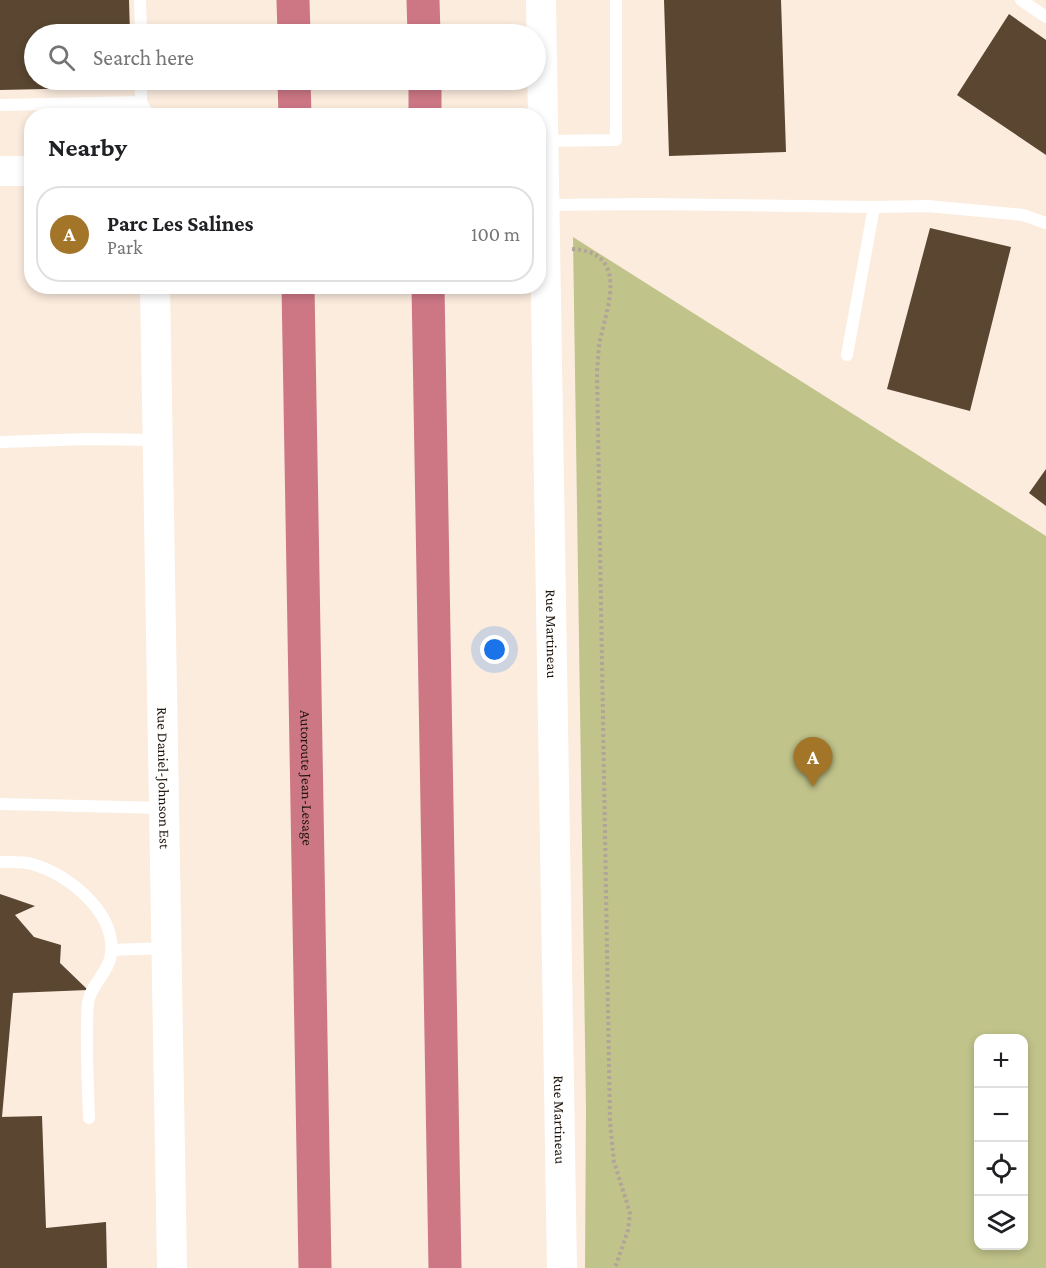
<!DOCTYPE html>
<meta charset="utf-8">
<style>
:root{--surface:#fff;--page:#f6f6f6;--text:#202124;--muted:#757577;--line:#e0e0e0;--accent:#a37528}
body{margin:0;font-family:"Crimson Pro",serif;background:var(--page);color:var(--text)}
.controls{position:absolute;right:18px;bottom:18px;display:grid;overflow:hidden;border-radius:12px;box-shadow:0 3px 9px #0003}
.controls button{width:54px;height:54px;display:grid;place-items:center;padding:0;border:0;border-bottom:2px solid var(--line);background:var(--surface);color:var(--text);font:30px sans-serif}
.you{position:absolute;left:495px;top:650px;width:21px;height:21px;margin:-15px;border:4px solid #fff;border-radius:50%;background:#1a73e8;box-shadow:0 0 0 9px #1a73e833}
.badge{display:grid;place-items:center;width:39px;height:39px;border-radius:50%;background:var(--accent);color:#fff;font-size:20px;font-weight:700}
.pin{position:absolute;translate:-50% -50px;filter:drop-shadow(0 2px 3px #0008)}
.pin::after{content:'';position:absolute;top:32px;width:21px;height:18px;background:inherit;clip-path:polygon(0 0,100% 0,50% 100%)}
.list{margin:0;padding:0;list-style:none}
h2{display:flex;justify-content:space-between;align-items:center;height:78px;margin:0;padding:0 24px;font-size:26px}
h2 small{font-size:20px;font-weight:400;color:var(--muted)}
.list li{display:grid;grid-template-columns:39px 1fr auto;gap:18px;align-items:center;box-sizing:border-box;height:96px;margin:0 12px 12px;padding:0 12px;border:2px solid var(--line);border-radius:24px}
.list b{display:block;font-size:22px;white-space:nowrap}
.list p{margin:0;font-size:20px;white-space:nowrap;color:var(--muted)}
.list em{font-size:20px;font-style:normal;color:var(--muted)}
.icon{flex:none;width:33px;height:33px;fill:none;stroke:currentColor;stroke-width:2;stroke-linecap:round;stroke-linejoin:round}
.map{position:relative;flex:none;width:1046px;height:1268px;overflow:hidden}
.search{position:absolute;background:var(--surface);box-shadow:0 3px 9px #0003;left:24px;top:24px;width:522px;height:66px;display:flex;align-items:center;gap:15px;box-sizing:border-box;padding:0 21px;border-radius:33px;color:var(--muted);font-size:22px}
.panel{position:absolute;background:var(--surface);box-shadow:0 3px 9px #0003;left:24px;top:108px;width:522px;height:186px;border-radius:24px}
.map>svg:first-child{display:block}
.green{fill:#c0c38a;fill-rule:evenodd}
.building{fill:#5a4631}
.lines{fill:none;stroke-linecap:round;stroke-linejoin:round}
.path{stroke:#b1a498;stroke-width:4;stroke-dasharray:3 3;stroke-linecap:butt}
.service{stroke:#fff;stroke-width:12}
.tertiary{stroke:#fff;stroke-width:30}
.motorway{stroke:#cd7785;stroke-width:33}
.labels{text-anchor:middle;stroke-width:6;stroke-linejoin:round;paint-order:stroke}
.street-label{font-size:15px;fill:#20170f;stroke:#fff}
</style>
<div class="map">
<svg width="1046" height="1268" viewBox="0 0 1046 1268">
<rect width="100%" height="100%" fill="#fbecde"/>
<path class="green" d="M573,237L1046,536V1268H585L586,1110ZM978,1038H1024V1246H978Z"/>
<path class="building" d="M0,0H129L130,34H34V80H131V87L0,90Z
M664,0H781L786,152L669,156Z
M1009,14L1046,40V155L957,95Z
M930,228L1011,247L970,411L887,389Z
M1046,469V506L1029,493Z
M0,894L35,906L15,915L34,937L61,945L60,963L88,990L13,993L2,1117H0Z
M42,1116L46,1228L106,1222L107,1268H0V1117Z"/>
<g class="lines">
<path class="path" d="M572,249C629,252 608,305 600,340C598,351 598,362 597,372L610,1122L614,1162L627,1203L630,1214L628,1230L615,1268"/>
<path class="service" d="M140,0L141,34
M1021,0L1046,17
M141,80V102
M0,105L141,102L149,116
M544,141L616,140V0
M545,205L648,204L874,207L928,206L1023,215L1046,223
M847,355L874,207
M0,442L88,439L157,440
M0,804L164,808
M0,862C11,862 22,861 32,864C68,874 116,912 111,954C109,973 90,985 88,1003C85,1041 88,1080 89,1118
M111,950L167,948"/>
<g class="tertiary">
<path id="s1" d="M541,0L562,1268"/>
<path d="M0,171H32"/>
<path id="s2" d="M155,286L172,1268"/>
</g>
<g class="motorway">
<path d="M293,0L294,34"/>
<path d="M423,0L424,34"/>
<path d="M294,80L295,116"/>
<path d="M425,80V116"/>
<path id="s3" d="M298,286L315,1268"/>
<path d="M428,286L445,1268"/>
</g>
</g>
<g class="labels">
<g class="street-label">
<text dy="5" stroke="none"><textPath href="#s1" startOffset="634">Rue Martineau</textPath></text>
<text dy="5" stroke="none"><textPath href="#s2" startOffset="492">Rue Daniel-Johnson Est</textPath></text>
<text dy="5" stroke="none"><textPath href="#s3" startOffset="492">Autoroute Jean-Lesage</textPath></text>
<text dy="5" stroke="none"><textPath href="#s1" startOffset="1120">Rue Martineau</textPath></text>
</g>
</g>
</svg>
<div class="controls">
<button>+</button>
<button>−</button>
<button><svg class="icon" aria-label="locate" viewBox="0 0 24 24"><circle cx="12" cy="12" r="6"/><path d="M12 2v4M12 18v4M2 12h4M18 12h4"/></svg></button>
<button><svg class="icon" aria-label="layers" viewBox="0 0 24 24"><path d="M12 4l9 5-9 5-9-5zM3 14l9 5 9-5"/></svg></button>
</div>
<div class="you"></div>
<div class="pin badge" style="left:813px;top:787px">A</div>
<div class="search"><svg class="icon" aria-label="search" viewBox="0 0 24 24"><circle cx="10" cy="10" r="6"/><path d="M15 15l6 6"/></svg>Search here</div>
<section class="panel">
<h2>Nearby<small></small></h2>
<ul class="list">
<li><span class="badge">A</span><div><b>Parc Les Salines</b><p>Park</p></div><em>100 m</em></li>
</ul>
</section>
</div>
